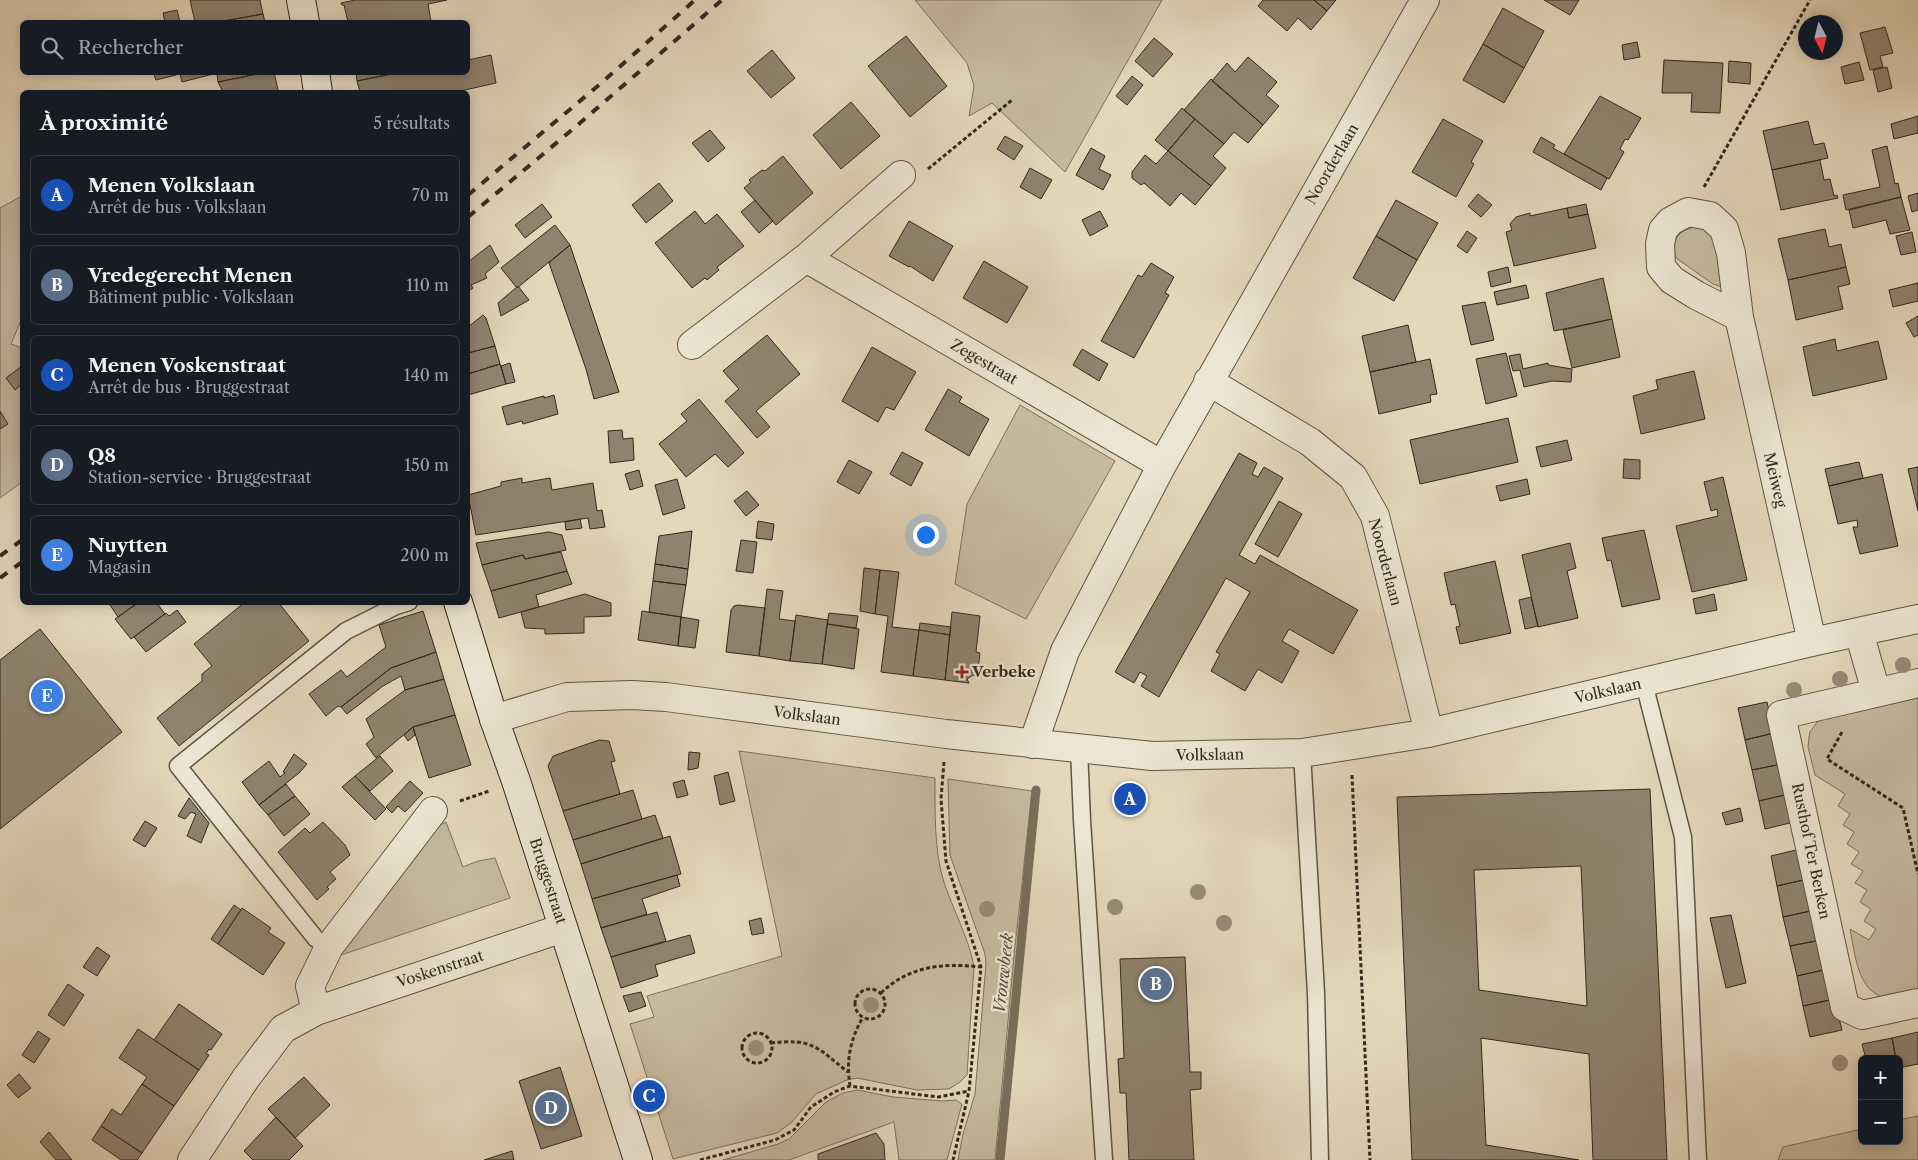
<!DOCTYPE html>
<html lang="fr">
<meta charset="utf-8">
<style>
:root{--surface:#171b24;--page:#242831;--text:#f1f3f6;--muted:#9ea1a6;--line:#363941;--accent:#c59692}
body{margin:0;font-family:"Libre Caslon Text",serif;background:var(--page);color:var(--text)}
.controls{position:absolute;right:15px;bottom:15px;display:grid;overflow:hidden;border-radius:8px;box-shadow:0 2px 12px #0003}
.controls button{width:45px;height:45px;display:grid;place-items:center;padding:0;border:0;border-bottom:1px solid var(--line);background:var(--surface);color:var(--text);font:25px sans-serif}
.compass{position:absolute;left:1798px;top:15px;width:45px;height:45px;border-radius:50%;background:var(--surface);box-shadow:0 2px 12px #0003;rotate:173deg}
.you{position:absolute;left:925px;top:534px;width:18px;height:18px;margin:-12px;border:4px solid #fff;border-radius:50%;background:#1a73e8;box-shadow:0 0 0 8px #1a73e833}
.badge{display:grid;place-items:center;width:32px;height:32px;border-radius:50%;background:var(--accent);color:#fff;font-size:16px;font-weight:700}
.pin{position:absolute;translate:-50% -50%;border:2px solid #fff;box-shadow:0 1px 5px #0006}
.list{margin:0;padding:0;list-style:none}
h2{display:flex;justify-content:space-between;align-items:center;height:65px;margin:0;padding:0 20px;font-size:21px}
h2 small{font-size:16px;font-weight:400;color:var(--muted)}
.list li{display:grid;grid-template-columns:32px 1fr auto;gap:15px;align-items:center;box-sizing:border-box;height:80px;margin:0 10px 10px;padding:0 10px;border:1px solid var(--line);border-radius:8px}
.list b{display:block;font-size:19px;white-space:nowrap}
.list p{margin:0;font-size:16px;white-space:nowrap;color:var(--muted)}
.list em{font-size:16px;font-style:normal;color:var(--muted)}
.icon{flex:none;width:28px;height:28px;fill:none;stroke:currentColor;stroke-width:2;stroke-linecap:round;stroke-linejoin:round}
.map{position:relative;flex:none;width:1918px;height:1160px;overflow:hidden}
.search{position:absolute;background:var(--surface);box-shadow:0 2px 12px #0003;left:20px;top:20px;width:450px;height:55px;display:flex;align-items:center;gap:12px;box-sizing:border-box;padding:0 18px;border-radius:8px;color:var(--muted);font-size:19px}
.panel{position:absolute;background:var(--surface);box-shadow:0 2px 12px #0003;left:20px;top:90px;width:450px;height:515px;border-radius:8px}
.map>svg:first-child{display:block}
.green{fill:#c6b9a0;stroke:#7c705e}
.lines{fill:none;stroke-linecap:round;stroke-linejoin:round}
.stream{stroke:#796e5b;stroke-width:9}
.building{fill:#8f836f;stroke:#33281c;fill-rule:evenodd}
.lane-casing{stroke:#5f5444;stroke-width:19}
.street-casing{stroke:#5f5444;stroke-width:30}
.secondary-casing{stroke:#33281c;stroke-width:30}
.path{stroke:#33281c;stroke-width:3;stroke-dasharray:4 2.5;stroke-linecap:butt}
.lane{stroke:#ede5d3;stroke-width:16}
.street{stroke:#ede5d3;stroke-width:28}
.secondary{stroke:#ede5d3;stroke-width:28}
.rail{stroke:#33281c;stroke-width:4;stroke-dasharray:9 9;stroke-linecap:butt}
.tree{fill:#978b76}
.poi-dot{fill:#8f2418;stroke:#ede5d3;stroke-width:2}
.labels{text-anchor:middle;stroke-width:4.5;stroke-linejoin:round;paint-order:stroke}
.street-label{font-size:15px;fill:#33281c;stroke:#ede5d3}
.poi-label{font-size:15px;font-weight:bold;fill:#33281c;stroke:#ede5d3;text-anchor:start}
.water-label{font-size:16px;font-style:italic;fill:#564b3c;stroke:#ede5d3}
</style>
<div class="map">
<svg width="1918" height="1160" viewBox="0 0 1918 1160">
<rect width="100%" height="100%" fill="#e4d7bb"/>
<filter id="stains"><feTurbulence type="fractalNoise" baseFrequency=".004" numOctaves="4"/><feColorMatrix values="0 0 0 0 .2 0 0 0 0 .09 0 0 0 0 .02 0 0 0 .5 -.17"/></filter>
<radialGradient id="worn" r=".72"><stop offset=".6" stop-color="#630" stop-opacity="0"/><stop offset="1" stop-color="#630" stop-opacity=".3"/></radialGradient>
<path class="green" d="M915,0H1162L1065,172L992,103L969,116L974,86L967,63Z
M22,196V318L11,344L22,348V482L0,498V208Z
M1697,227L1708,228L1717,240L1725,288L1713,284L1676,258L1672,247C1677,235 1683,228 1697,227Z
M1020,405L1115,461L1026,619L955,584L967,504Z
M1918,692V994C1909,995 1896,1000 1887,998C1857,993 1855,953 1850,929L1869,940L1876,929L1864,921L1871,909L1860,902L1867,890L1855,883L1863,871L1851,864L1859,852L1847,844L1854,832L1843,825L1850,814L1838,806L1845,794L1815,775L1808,747L1809,737L1810,732L1821,717Z
M739,751L935,778C935,809 934,853 944,882C953,910 968,936 974,966L967,1075L960,1082L949,1089L917,1090L857,1078L847,1080L816,1094L791,1123L777,1133L673,1159L630,1024L654,1017L647,996L782,956Z
M948,779L1032,791L1015,947L995,1160H958L963,1134L975,1094L986,964L985,954L950,855Z
M446,822L463,867L478,861L495,858L510,898L344,954H341L423,834Z
M857,1090L893,1097L942,1101L956,1100L962,1104L947,1160H899L894,1122L789,1160H723L778,1144L789,1139L826,1102L843,1093Z
M1918,1116V1160H1778L1783,1147L1862,1129V1141H1899V1120Z"/>
<g class="lines">
<path class="stream" d="M1000,1160L1036,790"/>
</g>
<path class="building" d="M190,0H260L263,14L218,22H195Z
M355,0H447L428,4L431,22H348L344,5H342L341,3Z
M1263,0H1314L1327,11L1311,30L1298,18L1287,31L1258,6Z
M1314,0H1336L1327,11Z
M1544,0H1579L1570,15Z
M1503,8L1544,31L1524,68L1483,44Z
M177,10L180,22H165L163,13Z
M263,14L265,22H218Z
M1885,27L1893,53L1880,56L1883,67L1870,70L1860,33Z
M906,36L947,86L910,117L868,66Z
M1154,38L1173,54L1153,77L1135,61Z
M1637,42L1640,57L1624,60L1622,45Z
M1483,44L1524,68L1504,103L1463,80Z
M772,50L795,78L771,98L747,71Z
M491,55L496,83L456,92H360L357,81L401,72H468V60Z
M1248,57L1277,82L1266,95L1279,106L1263,125L1212,81L1227,63L1235,72Z
M1664,60L1723,63L1720,113L1691,112L1692,93H1662Z
M1729,61L1751,63L1750,84L1728,82Z
M1859,62L1864,80L1845,84L1841,67Z
M1887,67L1892,88L1878,92L1873,70Z
M153,72H175L176,75L156,80Z
M187,72H267L218,82L217,73L182,82L180,74Z
M267,72H274L278,90L268,92H214L222,90L218,82Z
M356,72H401L357,81Z
M1132,76L1143,85L1127,105L1116,96Z
M1211,79L1263,125L1248,143L1234,132L1224,144L1184,110Z
M1600,96L1641,118L1628,140L1625,139L1620,149L1624,152L1609,179L1564,154Z
M851,102L880,136L841,169L813,135Z
M1182,108L1195,119L1168,151L1155,140Z
M1918,116V133L1894,139L1891,124Z
M1195,119L1224,144L1213,156L1226,168L1211,186L1168,151Z
M1443,119L1483,141L1471,162L1474,164L1456,197L1412,172Z
M1808,121L1814,145L1824,143L1828,158L1772,170L1763,131Z
M710,130L725,148L708,162L692,143Z
M1005,136L1023,146L1014,160L997,149Z
M1541,137L1555,145L1553,148L1607,178L1601,190L1533,152Z
M1887,146L1895,184L1898,183L1901,197L1846,210L1843,195L1880,187L1872,150Z
M1091,148L1105,156L1099,169L1111,175L1103,190L1076,175Z
M1168,151L1211,186L1195,205L1181,193L1170,206L1144,183L1141,185L1132,178V172L1145,155L1156,164Z
M783,156L813,193L776,225L744,188L751,182L749,180L762,170L765,171Z
M1820,160L1824,180L1830,179L1834,196L1837,195L1838,198L1781,210L1772,170Z
M1030,168L1052,180L1041,199L1020,187Z
M659,183L673,201L646,223L632,205Z
M1918,193V210L1912,212L1908,196Z
M1478,194L1492,205L1481,217L1468,206Z
M1901,197L1910,230L1890,234L1886,220L1853,228L1849,210Z
M755,200L773,221L759,233L741,212Z
M1396,200L1438,223L1417,260L1376,236Z
M542,204L552,217L525,238L515,225Z
M1586,204L1588,214L1569,218L1567,208Z
M1567,208L1569,218L1588,214L1596,248L1514,266L1506,232L1512,230L1510,224L1516,217L1530,213V216Z
M695,211L705,224L717,214L744,246L717,267L719,270L707,280L705,278L692,288L655,243Z
M1100,211L1108,226L1090,236L1082,220Z
M909,221L953,246L933,281L910,266L909,267L889,256Z
M555,225L570,245L517,288L501,268Z
M1825,229L1829,247L1841,244L1846,267L1788,280L1778,239Z
M1467,231L1477,238L1467,253L1457,246Z
M1912,232L1916,252L1901,255L1896,236Z
M1376,236L1417,260L1394,301L1353,278Z
M490,245L499,262L485,274L487,278L471,285L473,288L468,291V262Z
M570,245L619,392L594,399L586,369L549,263Z
M984,261L1028,287L1007,323L963,298Z
M1151,263L1174,277L1165,293L1169,295L1134,358L1101,341L1138,275L1142,277Z
M1508,267L1511,282L1491,287L1488,272Z
M1846,267L1850,284L1838,287L1843,309L1796,320L1788,280Z
M1603,278L1612,319L1554,331L1546,293Z
M1918,283V301L1893,307L1889,290Z
M1526,285L1529,298L1497,305L1494,292Z
M518,286L529,300L501,316L498,303Z
M1485,302L1494,340L1471,345L1462,306Z
M483,315L486,318L495,346L468,353V327Z
M1918,316V335L1914,337L1906,323Z
M1612,319L1620,357L1572,368L1563,330Z
M1408,325L1416,362L1370,372L1362,336Z
M767,335L800,374L756,411L770,427L757,438L725,401L739,389L723,371Z
M1835,339L1837,351L1878,341L1887,379L1813,396L1803,347Z
M495,346L500,364L468,374V353Z
M872,347L916,372L894,410L886,407L878,422L842,401Z
M1082,349L1108,364L1099,381L1073,365Z
M1506,353L1517,396L1486,404L1476,359Z
M1520,354L1523,369L1548,363V365L1572,369L1571,382L1552,381L1524,387L1520,370L1513,371L1509,356Z
M1430,359L1437,394L1430,395L1431,402L1379,414L1370,372Z
M510,363L515,382L506,384L501,366Z
M500,364L506,384L468,395V374Z
M22,366V384L15,390L6,378Z
M1694,371L1705,419L1641,434L1633,396L1658,389L1656,380Z
M948,389L962,397L959,402L989,419L969,456L925,430Z
M554,395L558,414L523,424L522,421L507,425L502,407L544,396V398Z
M699,399L744,453L728,467L715,454L686,477L659,444L687,421L681,414Z
M0,411L8,424L0,429Z
M1508,418L1518,462L1420,484L1410,440Z
M622,430L623,439L633,438L634,460L610,463L608,431Z
M1567,440L1572,460L1541,467L1536,447Z
M902,452L923,463L911,486L890,474Z
M1239,453L1257,463L1252,474L1258,477L1264,467L1283,478L1239,555L1255,564L1260,555L1358,610L1333,654L1289,629L1282,641L1299,651L1282,683L1258,669L1245,691L1211,671L1220,654L1216,652L1250,592L1226,578L1159,697L1141,686L1147,676L1140,672L1134,683L1115,672Z
M1624,459L1640,460V479L1623,478Z
M849,460L872,472L859,494L837,482Z
M1859,462L1863,478L1829,486L1825,469Z
M1918,467V511L1908,469Z
M639,470L643,486L630,490L625,474Z
M1882,474L1898,546L1860,554L1853,527H1858L1857,520L1838,524L1829,486Z
M1723,477L1747,580L1692,592L1676,526L1718,516L1717,509L1711,511L1704,482Z
M522,478V483L550,478L552,490L593,483L597,511L602,510L605,527L590,529L588,518L476,535L468,495L501,486V482Z
M677,479L685,508L663,515L655,485Z
M1527,479L1530,494L1500,501L1496,486Z
M747,491L759,505L746,516L734,501Z
M1279,501L1302,514L1278,557L1255,544Z
M580,519L582,528L566,530L565,522Z
M758,521L774,524L772,540L756,538Z
M1644,530L1660,599L1622,607L1611,560L1607,561L1602,538Z
M692,531L688,569L655,564L659,536Z
M549,532L562,535L566,550L525,559L523,555L482,565L476,543Z
M741,540L757,542L753,573L736,571Z
M1570,543L1576,568L1567,571L1578,618L1538,627L1522,555Z
M561,552L567,571L491,591L482,565L523,555L525,559Z
M1495,561L1511,633L1460,644L1456,627L1460,626L1455,604L1451,605L1444,573Z
M655,564L688,569L686,585L653,581Z
M864,568L880,570L875,614L860,611Z
M880,570L899,572L892,627L919,630L913,676L881,672L888,616L875,614Z
M567,571L572,584L536,595L539,607L499,618L491,591Z
M653,581L686,585L681,617L649,612Z
M767,589L783,591L779,619L795,621L790,661L759,656Z
M585,594L611,603V616L584,617V633L545,634V629L525,628L521,612Z
M1714,594L1717,610L1696,614L1693,599Z
M1531,597L1538,626L1525,629L1519,600Z
M108,602H139L118,617Z
M139,602H156L165,614L131,639L115,619Z
M245,602H278L309,641L179,746L157,718L202,681V674L212,666L194,644Z
M738,605L765,608L759,656L726,652L731,610L734,606Z
M177,610L186,622L146,652L134,637L166,613L169,616Z
M423,611L436,652L391,668L341,707L338,706L326,716L309,694L341,670L347,677L386,647L379,625Z
M642,611L681,617L678,646L638,640Z
M952,612L980,616L976,652L980,653L977,677L973,675L967,679L969,683L945,680Z
M829,613L858,616L856,628L827,624Z
M796,615L828,620L822,664L790,661Z
M681,617L699,620L695,648L678,646Z
M920,623L951,627L950,635L919,630Z
M827,624L859,629L854,669L822,664Z
M40,629L122,732L0,829V660Z
M919,630L950,635L945,680L913,676Z
M436,652L444,679L405,690L401,676L383,686L347,714L341,707L391,668Z
M444,679L455,715L413,727L376,758L366,744L374,737L366,719L405,690Z
M1767,702L1774,733L1745,740L1738,708Z
M455,715L471,765L429,778L413,727Z
M413,727L415,735L408,741L404,735Z
M1774,733L1782,764L1752,770L1745,740Z
M599,740L609,741L615,761L611,762L620,794L563,811L548,766L553,756Z
M689,752L700,753L698,768L688,770Z
M294,754L307,764L299,773L259,805L242,782L269,761L280,777L285,773L283,772Z
M380,756L393,771L370,791L355,776Z
M1782,764L1789,794L1759,801L1752,770Z
M728,772L735,801L720,805L714,776Z
M355,776L386,809L375,820L342,787Z
M684,780L688,795L677,798L673,783Z
M410,781L423,793L405,812L398,806L392,813L386,807Z
M286,784L295,796L268,815L259,805Z
M1650,789L1667,1160H1593L1589,1054L1481,1038L1486,1145L1579,1160H1412L1397,797ZM1581,866L1587,1006L1479,990L1474,870Z
M633,790L642,819L573,840L563,811Z
M1789,794L1794,822L1765,829L1759,801Z
M295,796L310,814L284,836L268,815Z
M189,798L209,823L201,843L187,836L196,814L191,812L185,819L178,816Z
M1740,808L1743,821L1726,825L1722,813Z
M655,815L663,838L581,864L573,840Z
M145,821L157,828L145,847L133,840Z
M323,822L345,845L350,855L330,872L336,879L327,887L329,889L317,900L278,852L305,828L310,833Z
M670,836L681,874L592,899L581,864Z
M1800,849L1808,879L1777,886L1771,856Z
M677,875L680,886L642,899L647,914L601,928L592,899Z
M1808,879L1815,910L1783,917L1777,886Z
M234,905L241,910L218,944L211,939Z
M242,908L271,928L268,932L285,943L263,975L218,944Z
M1815,910L1821,940L1790,946L1783,917Z
M657,912L666,941L611,957L601,928Z
M1731,915L1746,983L1726,988L1710,918Z
M761,918L764,933L752,935L749,921Z
M690,935L695,953L655,965L658,976L621,988L611,957Z
M1821,940L1828,969L1797,976L1790,946Z
M97,947L110,956L97,976L83,967Z
M1185,957L1190,1072H1201V1089L1190,1090L1194,1160H1129L1126,1093H1120L1118,1059L1124,1058L1120,959Z
M1828,969L1834,999L1803,1006L1797,976Z
M68,984L84,995L64,1026L48,1015Z
M641,992L646,1006L629,1012L623,996Z
M1834,999L1842,1030L1810,1037L1803,1006Z
M179,1004L222,1034L211,1050L209,1049L206,1054L209,1055L199,1070L154,1040Z
M138,1029L199,1070L174,1106L142,1084L147,1077L119,1058Z
M38,1031L50,1039L34,1063L22,1055Z
M1918,1032V1064L1899,1068V1059H1896L1892,1038Z
M1892,1038L1896,1059H1866L1862,1044Z
M560,1067L582,1136L541,1149L519,1081Z
M19,1074L31,1088L18,1098L7,1085Z
M304,1077L330,1105L295,1138L268,1109Z
M142,1084L174,1106L142,1153L101,1126L112,1109L121,1115Z
M276,1117L303,1146L289,1160H253L244,1151Z
M101,1126L142,1153L137,1160H121L92,1140Z
M49,1132L72,1160H56L40,1142Z
M876,1133L884,1144L885,1160H818V1154Z
M512,1151L514,1160H484Z"/>
<g class="lines">
<g class="lane-casing">
<path id="lane" d="M1644,683L1683,837L1698,1160
M1079,749L1082,820L1104,1160
M1302,753L1316,993L1320,1160
M329,947L316,939L178,766L346,631L396,606L409,602"/>
</g>
<g class="street-casing">
<path id="street" d="M806,258L901,175
M1739,317L1696,295L1672,280L1661,267L1660,244L1663,230L1671,221L1688,212L1710,216L1724,229L1731,253L1739,317L1812,642
M692,345L806,258L1162,465
M1208,381L1310,442L1353,477L1375,516L1429,733
M1859,632L1876,692
M1918,683L1781,715L1845,1007L1862,1015L1918,1003
M494,719L567,697L632,695L666,697L946,734L1152,756L1302,753L1429,733L1812,642L1918,619
M1033,744L1065,651L1162,465L1425,0
M316,1011L310,986L329,947L433,811
M192,1160L246,1078L283,1029L316,1011L563,928"/>
</g>
<g class="secondary-casing">
<path id="secondary" d="M301,0L305,22
M315,72L318,92
M458,602L494,719L516,781L638,1160"/>
</g>
<path class="path" d="M928,169L1012,100
M1704,187L1810,0
M1842,732L1827,759L1903,808L1918,874
M944,762L941,799L946,861L981,967L969,1091L953,1160
M1352,775L1370,1160
M460,801L489,791
M855 1004a15 15 0 1 1 30 0a15 15 0 1 1-30 0Z
M881,993C910,965 944,963 981,967
M742 1048a15 15 0 1 1 30 0a15 15 0 1 1-30 0Z
M771,1043C814,1038 817,1048 848,1072
M850,1086C846,1060 850,1040 863,1017
M700,1160L775,1140L794,1130L811,1107L834,1092L850,1086L938,1097L969,1091"/>
<use href="#lane" class="lane"/>
<use href="#street" class="street"/>
<use href="#secondary" class="secondary"/>
<path class="rail" d="M468,195L599,85L695,0
M468,217L573,129L722,0
M0,556L22,540
M0,578L22,562"/>
</g>
<g class="tree">
<circle cx="1903" cy="665" r="8"/>
<circle cx="1840" cy="679" r="8"/>
<circle cx="1794" cy="690" r="8"/>
<circle cx="1198" cy="892" r="8"/>
<circle cx="1115" cy="907" r="8"/>
<circle cx="987" cy="909" r="8"/>
<circle cx="1224" cy="923" r="8"/>
<circle cx="871" cy="1005" r="8"/>
<circle cx="756" cy="1048" r="8"/>
<circle cx="1840" cy="1063" r="8"/>
</g>
<path class="poi-dot" d="M959.5 664.5h5v5h5v5h-5v5h-5v-5h-5v-5h5z"/>
<g class="labels">
<g class="street-label">
<text transform="translate(1332 164) rotate(-60)" y="5">Noorderlaan</text>
<text transform="translate(984 362) rotate(30)" y="5">Zegestraat</text>
<text transform="translate(1775 480) rotate(77)" y="5">Meiweg</text>
<text transform="translate(1385 562) rotate(75)" y="5">Noorderlaan</text>
<text transform="translate(1608 691) rotate(-13)" y="5">Volkslaan</text>
<text transform="translate(807 716) rotate(7)" y="5">Volkslaan</text>
<text transform="translate(1210 755) rotate(-1)" y="5">Volkslaan</text>
<text transform="translate(1811 851) rotate(78)" y="5">Rusthof Ter Berken</text>
<text transform="translate(548 881) rotate(72)" y="5">Bruggestraat</text>
<text transform="translate(440 969) rotate(-18)" y="5">Voskenstraat</text>
</g>
<g class="poi-label">
<text x="972" y="677">Verbeke</text>
</g>
<g class="water-label">
<text transform="translate(1003 973) rotate(-84)" y="6">Vrouwbeek</text>
</g>
</g>
<rect width="100%" height="100%" filter="url(#stains)"/>
<rect width="100%" height="100%" fill="url(#worn)"/>
</svg>
<div class="controls">
<button>+</button>
<button>−</button>
</div>
<svg class="compass" viewBox="-18 -18 36 36"><path d="M0-13l5 13h-10z" fill="#e53935"/><path d="M0 13l5-13h-10z" fill="#9ea1a6"/></svg>
<div class="you"></div>
<div class="pin badge" style="left:1130px;top:799px;background:#1a4fb4">A</div>
<div class="pin badge" style="left:1156px;top:984px;background:#5c6f8a">B</div>
<div class="pin badge" style="left:649px;top:1096px;background:#1a4fb4">C</div>
<div class="pin badge" style="left:551px;top:1108px;background:#5c6f8a">D</div>
<div class="pin badge" style="left:47px;top:696px;background:#3f7fe0">E</div>
<div class="search"><svg class="icon" aria-label="search" viewBox="0 0 24 24"><circle cx="10" cy="10" r="6"/><path d="M15 15l6 6"/></svg>Rechercher</div>
<section class="panel">
<h2>À proximité<small>5 résultats</small></h2>
<ul class="list">
<li><span class="badge" style="background:#1a4fb4">A</span><div><b>Menen Volkslaan</b><p>Arrêt de bus · Volkslaan</p></div><em>70 m</em></li>
<li><span class="badge" style="background:#5c6f8a">B</span><div><b>Vredegerecht Menen</b><p>Bâtiment public · Volkslaan</p></div><em>110 m</em></li>
<li><span class="badge" style="background:#1a4fb4">C</span><div><b>Menen Voskenstraat</b><p>Arrêt de bus · Bruggestraat</p></div><em>140 m</em></li>
<li><span class="badge" style="background:#5c6f8a">D</span><div><b>Q8</b><p>Station-service · Bruggestraat</p></div><em>150 m</em></li>
<li><span class="badge" style="background:#3f7fe0">E</span><div><b>Nuytten</b><p>Magasin</p></div><em>200 m</em></li>
</ul>
</section>
</div>
